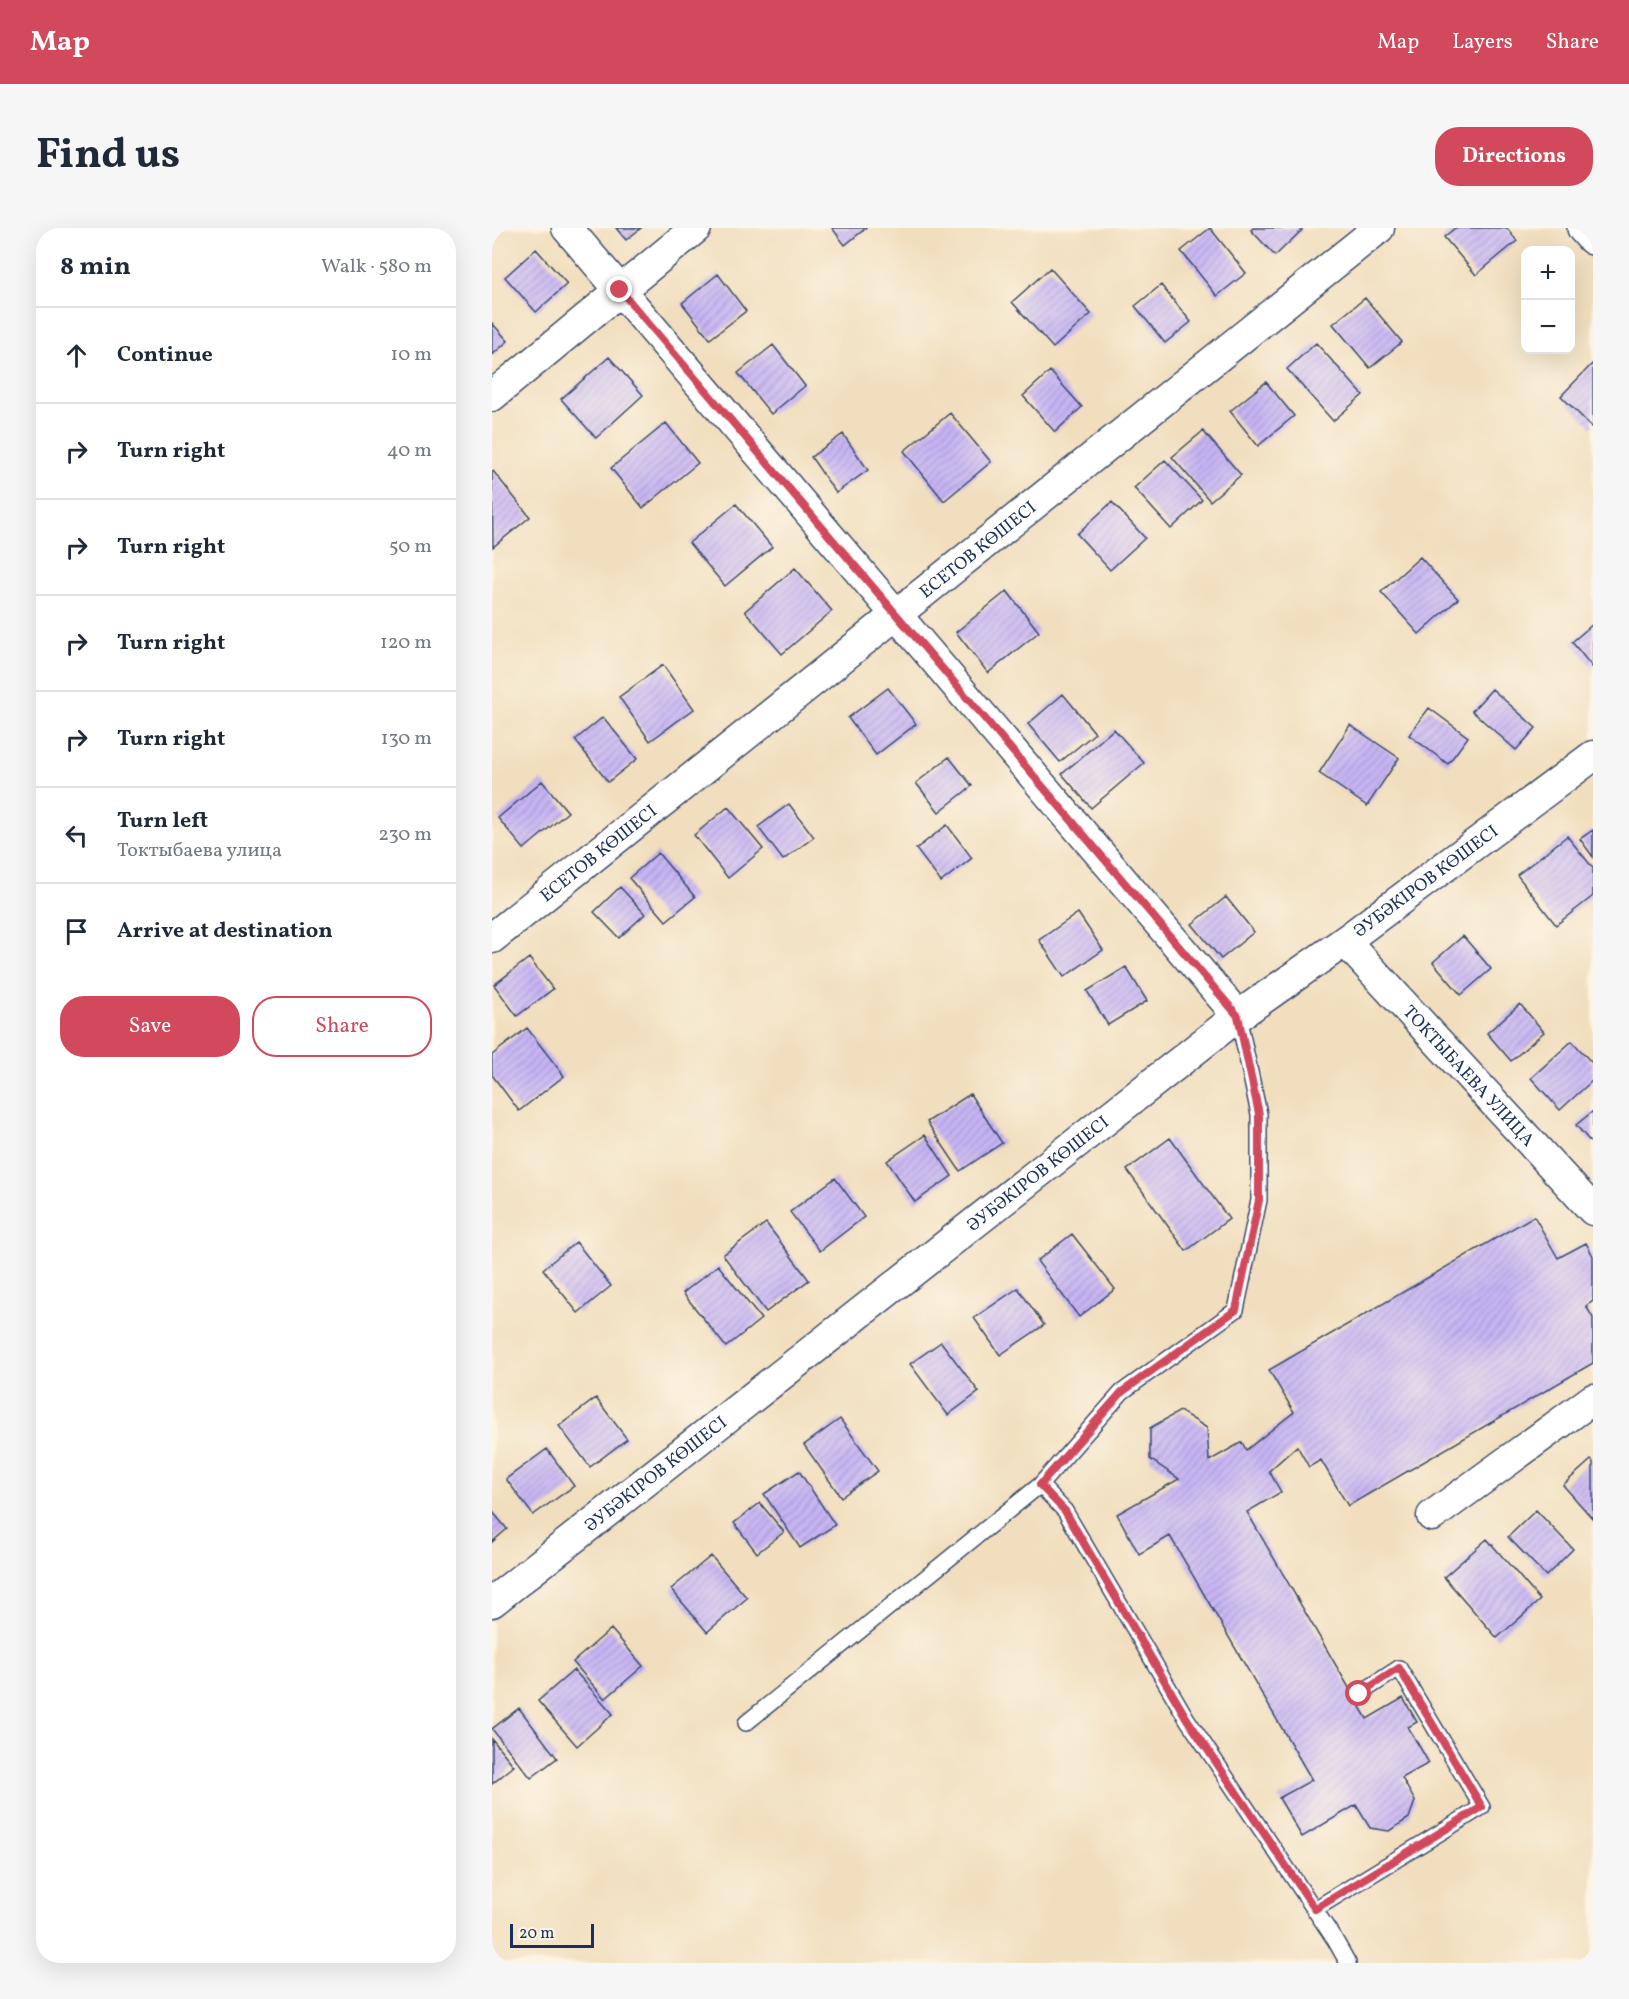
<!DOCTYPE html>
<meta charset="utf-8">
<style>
:root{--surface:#fff;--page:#f6f6f7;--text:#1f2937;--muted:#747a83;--line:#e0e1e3;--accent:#d1495b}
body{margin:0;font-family:Vollkorn,serif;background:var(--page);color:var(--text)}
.controls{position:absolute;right:18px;top:18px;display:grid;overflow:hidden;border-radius:12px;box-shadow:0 6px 24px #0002}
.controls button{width:54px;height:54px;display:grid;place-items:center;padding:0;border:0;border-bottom:2px solid var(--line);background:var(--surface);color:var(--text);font:30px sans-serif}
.scale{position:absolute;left:18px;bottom:15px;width:84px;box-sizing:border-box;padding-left:6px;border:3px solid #1b2f5e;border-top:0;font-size:16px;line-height:21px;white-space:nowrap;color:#1b2f5e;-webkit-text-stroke:4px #fcf5e5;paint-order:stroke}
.stop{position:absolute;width:18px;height:18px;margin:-14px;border:4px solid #d1495b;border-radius:50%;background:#fff}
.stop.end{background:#d1495b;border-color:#fff;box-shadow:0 2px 6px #0008}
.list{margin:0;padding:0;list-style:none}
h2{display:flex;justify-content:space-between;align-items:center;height:78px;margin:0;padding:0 24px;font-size:26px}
h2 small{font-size:20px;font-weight:400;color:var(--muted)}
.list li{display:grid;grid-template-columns:39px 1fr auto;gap:18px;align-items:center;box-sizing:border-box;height:96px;padding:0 24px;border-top:2px solid var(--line)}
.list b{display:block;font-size:22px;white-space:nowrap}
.list p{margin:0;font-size:20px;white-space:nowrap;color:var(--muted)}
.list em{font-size:20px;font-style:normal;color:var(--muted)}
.actions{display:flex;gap:12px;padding:18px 24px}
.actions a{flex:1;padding:14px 0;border:2px solid var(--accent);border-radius:24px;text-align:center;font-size:21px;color:var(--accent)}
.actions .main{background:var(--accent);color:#fff}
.icon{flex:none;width:33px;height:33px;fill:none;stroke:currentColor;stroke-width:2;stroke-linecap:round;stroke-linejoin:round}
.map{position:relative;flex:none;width:1101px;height:1735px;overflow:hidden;border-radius:24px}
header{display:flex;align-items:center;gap:36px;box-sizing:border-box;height:84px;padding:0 30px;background:var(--accent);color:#fff}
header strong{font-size:28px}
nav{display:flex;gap:33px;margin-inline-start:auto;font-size:21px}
.intro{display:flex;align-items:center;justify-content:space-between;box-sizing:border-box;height:144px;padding:0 36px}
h1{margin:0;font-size:42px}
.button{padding:15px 27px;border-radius:24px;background:var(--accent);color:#fff;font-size:21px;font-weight:700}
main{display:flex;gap:36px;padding:0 36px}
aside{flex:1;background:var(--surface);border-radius:24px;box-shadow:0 6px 24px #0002}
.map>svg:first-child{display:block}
.building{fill:url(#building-hatch)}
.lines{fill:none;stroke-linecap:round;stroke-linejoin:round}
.service-casing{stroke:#3b496c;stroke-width:18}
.minor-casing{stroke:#3b496c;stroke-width:33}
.tertiary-casing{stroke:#3b496c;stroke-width:36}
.service{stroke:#fff;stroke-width:15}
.minor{stroke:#fff;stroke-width:30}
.tertiary{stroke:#fff;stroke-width:33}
.route{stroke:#d1495b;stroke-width:8}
.labels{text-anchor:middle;stroke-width:4.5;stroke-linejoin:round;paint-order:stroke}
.street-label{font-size:18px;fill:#1b2f5e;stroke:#fcf5e5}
</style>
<header>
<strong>Map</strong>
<nav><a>Map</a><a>Layers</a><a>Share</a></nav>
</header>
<div class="intro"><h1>Find us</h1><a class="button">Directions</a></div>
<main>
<aside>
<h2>8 min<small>Walk · 580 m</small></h2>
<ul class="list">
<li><svg class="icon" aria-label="ahead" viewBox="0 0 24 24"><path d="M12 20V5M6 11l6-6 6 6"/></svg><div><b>Continue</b></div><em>10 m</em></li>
<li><svg class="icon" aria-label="right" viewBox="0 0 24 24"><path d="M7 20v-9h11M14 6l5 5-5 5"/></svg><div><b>Turn right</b></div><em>40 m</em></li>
<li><svg class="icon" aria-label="right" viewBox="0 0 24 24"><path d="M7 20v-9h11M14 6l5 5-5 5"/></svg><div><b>Turn right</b></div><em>50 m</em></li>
<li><svg class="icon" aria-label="right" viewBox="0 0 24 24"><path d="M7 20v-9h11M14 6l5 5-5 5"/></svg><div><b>Turn right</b></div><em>120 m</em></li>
<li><svg class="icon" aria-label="right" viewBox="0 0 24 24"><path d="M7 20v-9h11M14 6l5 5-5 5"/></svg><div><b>Turn right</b></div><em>130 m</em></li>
<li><svg class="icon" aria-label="left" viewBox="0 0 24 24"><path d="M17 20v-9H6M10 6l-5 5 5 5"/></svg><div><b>Turn left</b><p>Токтыбаева улица</p></div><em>230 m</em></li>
<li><svg class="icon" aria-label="arrive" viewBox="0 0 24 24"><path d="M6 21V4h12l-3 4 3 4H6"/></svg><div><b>Arrive at destination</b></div></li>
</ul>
<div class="actions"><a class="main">Save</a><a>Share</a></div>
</aside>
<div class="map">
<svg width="1101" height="1735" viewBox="0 0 1101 1735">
<defs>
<pattern id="building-hatch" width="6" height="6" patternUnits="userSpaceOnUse" patternTransform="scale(1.5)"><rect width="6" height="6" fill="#c8b6f5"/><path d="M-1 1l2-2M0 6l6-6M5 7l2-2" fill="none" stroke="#a294ca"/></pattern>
</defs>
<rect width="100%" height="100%" fill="#fcf5e5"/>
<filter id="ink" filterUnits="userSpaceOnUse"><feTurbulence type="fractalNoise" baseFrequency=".0167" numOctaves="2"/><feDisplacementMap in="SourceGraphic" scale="12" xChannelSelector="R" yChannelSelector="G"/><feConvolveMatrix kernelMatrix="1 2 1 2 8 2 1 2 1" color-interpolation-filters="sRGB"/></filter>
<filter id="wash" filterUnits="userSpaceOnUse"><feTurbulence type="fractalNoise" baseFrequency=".008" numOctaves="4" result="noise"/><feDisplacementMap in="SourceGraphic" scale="24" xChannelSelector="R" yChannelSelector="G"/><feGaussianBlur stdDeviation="1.35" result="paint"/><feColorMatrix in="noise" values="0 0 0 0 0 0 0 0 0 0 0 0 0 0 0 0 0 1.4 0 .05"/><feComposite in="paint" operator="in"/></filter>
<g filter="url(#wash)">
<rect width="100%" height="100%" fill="#f1debe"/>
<g id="blocks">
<path class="building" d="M124,0H149L134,12Z
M340,0H374L353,17Z
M718,0L754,45L725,68L689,23Z
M761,0H808L810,2L783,28L759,2Z
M963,0H1015L1025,13L984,47L952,9Z
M44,21L75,56L44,84L13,49Z
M558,40L599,86L561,120L520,74Z
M226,46L254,83L218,111L190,75Z
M669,57L699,94L673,115L643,78Z
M873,70L910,114L878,140L841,96Z
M0,95L16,113L0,127Z
M824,115L871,167L841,193L795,141Z
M281,117L313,158L279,186L246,145Z
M117,129L151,167L104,210L69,171Z
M1101,135V200L1069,168Z
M558,143L590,179L563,204L531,168Z
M774,154L802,188L766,218L738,183Z
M458,185L499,234L452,273L412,223Z
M174,195L206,235L151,280L119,240Z
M711,203L749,247L718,273L680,229Z
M351,206L376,242L344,265L319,229Z
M673,232L710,272L679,301L642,260Z
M1,243L38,289L1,319L0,244Z
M620,274L653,310L618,342L585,306Z
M244,276L280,319L233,358L197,315Z
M928,329L966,371L927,406L889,364Z
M303,340L340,383L290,426L253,383Z
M515,363L547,404L496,445L464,404Z
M1101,396V440L1080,414Z
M171,437L202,481L158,513L127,469Z
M396,460L424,496L384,527L356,490Z
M1000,461L1044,500L1024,522L980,483Z
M571,466L603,505L568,534L536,496Z
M937,480L976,509L956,536L917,507Z
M111,489L145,531L116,554L83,512Z
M858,497L907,530L875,578L827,545Z
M622,501L652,535L599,580L570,546Z
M457,529L480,558L447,584L424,555Z
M50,553L76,584L32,621L6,590Z
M297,576L322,609L291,632L266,599Z
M236,579L271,621L236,650L202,607Z
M455,597L480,630L449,654L424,621Z
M1101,602V629L1088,611Z
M1075,608L1101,640V668L1064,697L1025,647Z
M166,625L203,669L174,693L137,650Z
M128,659L153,686L127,710L102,684Z
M734,669L762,704L729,731L700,696Z
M586,685L611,722L572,749L547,712Z
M971,708L999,741L969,767L941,734Z
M37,730L61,761L25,788L2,757Z
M634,739L655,773L616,797L595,763Z
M1028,776L1052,804L1019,833L995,805Z
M35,800L72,848L27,883L0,847V827Z
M1080,813L1101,836V852L1068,882L1039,850Z
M478,866L510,915L468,943L435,894Z
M1101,883V917L1084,897Z
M433,907L460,948L423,974L395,933Z
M678,910L737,991L694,1023L635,942Z
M343,950L372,989L328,1023L298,984Z
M1042,988L1066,1030L1094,1015L1101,1028V1073L1094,1078L1101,1090V1135L856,1278L829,1232L817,1239L805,1218L777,1243L789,1264L755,1284L875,1491L911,1470L925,1494L916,1499L937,1535L910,1550L923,1573L917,1590L897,1603L878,1600L864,1577L810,1609L787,1570L820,1552L678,1308L647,1326L625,1286L687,1251L658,1231V1200L688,1183L715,1200L717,1233L750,1214L754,1222L802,1184L777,1142Z
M274,995L317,1052L274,1084L231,1027Z
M580,1006L623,1061L587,1089L545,1033Z
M84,1014L119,1058L86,1085L51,1041Z
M226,1037L269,1091L234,1119L191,1065Z
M526,1060L552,1097L508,1127L482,1090Z
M449,1114L487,1164L456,1187L418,1136Z
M104,1170L135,1211L98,1239L67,1198Z
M348,1191L386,1243L349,1269L312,1217Z
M55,1221L82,1258L41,1287L14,1251Z
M1099,1232L1101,1234V1291L1071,1257Z
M307,1243L343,1297L308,1320L272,1266Z
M268,1275L292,1304L265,1325L242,1295Z
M1044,1282L1081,1321L1054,1348L1016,1309Z
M0,1283L15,1301L0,1314Z
M995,1311L1048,1372L1005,1410L952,1349Z
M219,1328L255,1370L215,1404L179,1361Z
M119,1401L151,1438L113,1471L81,1434Z
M82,1442L121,1486L85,1518L46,1473Z
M27,1480L65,1530L39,1550L0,1501Z
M0,1511L22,1538L0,1556Z"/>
</g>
</g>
<g filter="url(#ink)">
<use href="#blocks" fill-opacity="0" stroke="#3b496c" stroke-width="1.5"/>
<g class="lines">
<g class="service-casing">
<path id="service" d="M548,1257L573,1283L695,1491L843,1712L856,1735
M254,1495L548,1257L630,1164L744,1082L767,972V886L746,788
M823,1681L990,1579L907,1440L867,1466"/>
</g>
<g class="minor-casing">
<g id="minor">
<path d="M75,0L746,788"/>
<path d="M0,168L204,0"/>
<path id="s1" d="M0,710L887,0"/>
<path id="s2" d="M853,713L1101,982"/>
<path d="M940,1288L1101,1171"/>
<path id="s3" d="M0,1374L746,788L853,713L1101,528"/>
</g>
</g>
<g class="tertiary-casing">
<path id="tertiary" d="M1092,0L1101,10"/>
</g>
<use href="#service" class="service"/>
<use href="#minor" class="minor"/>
<use href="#tertiary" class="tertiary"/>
</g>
</g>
<g class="lines" filter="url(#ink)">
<path class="route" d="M128,62L746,788L767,886V972L744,1082L630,1164L548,1257L573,1283L695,1491L823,1681L990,1579L907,1440L867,1466"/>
</g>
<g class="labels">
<g class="street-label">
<text dy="6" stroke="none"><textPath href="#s1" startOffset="622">ЕСЕТОВ КӨШЕСІ</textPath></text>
<text dy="6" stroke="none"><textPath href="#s1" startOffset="136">ЕСЕТОВ КӨШЕСІ</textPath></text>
<text dy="6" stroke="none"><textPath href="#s3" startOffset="1180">ӘУБӘКІРОВ КӨШЕСІ</textPath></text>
<text dy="6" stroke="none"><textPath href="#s2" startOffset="183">ТОКТЫБАЕВА УЛИЦА</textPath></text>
<text dy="6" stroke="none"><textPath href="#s3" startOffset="694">ӘУБӘКІРОВ КӨШЕСІ</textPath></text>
<text dy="6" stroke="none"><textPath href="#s3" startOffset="208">ӘУБӘКІРОВ КӨШЕСІ</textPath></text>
</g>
</g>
</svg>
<div class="controls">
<button>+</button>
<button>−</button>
</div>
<div class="scale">20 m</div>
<div class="stop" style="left:867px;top:1466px"></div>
<div class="stop end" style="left:128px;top:62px"></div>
</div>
</main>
